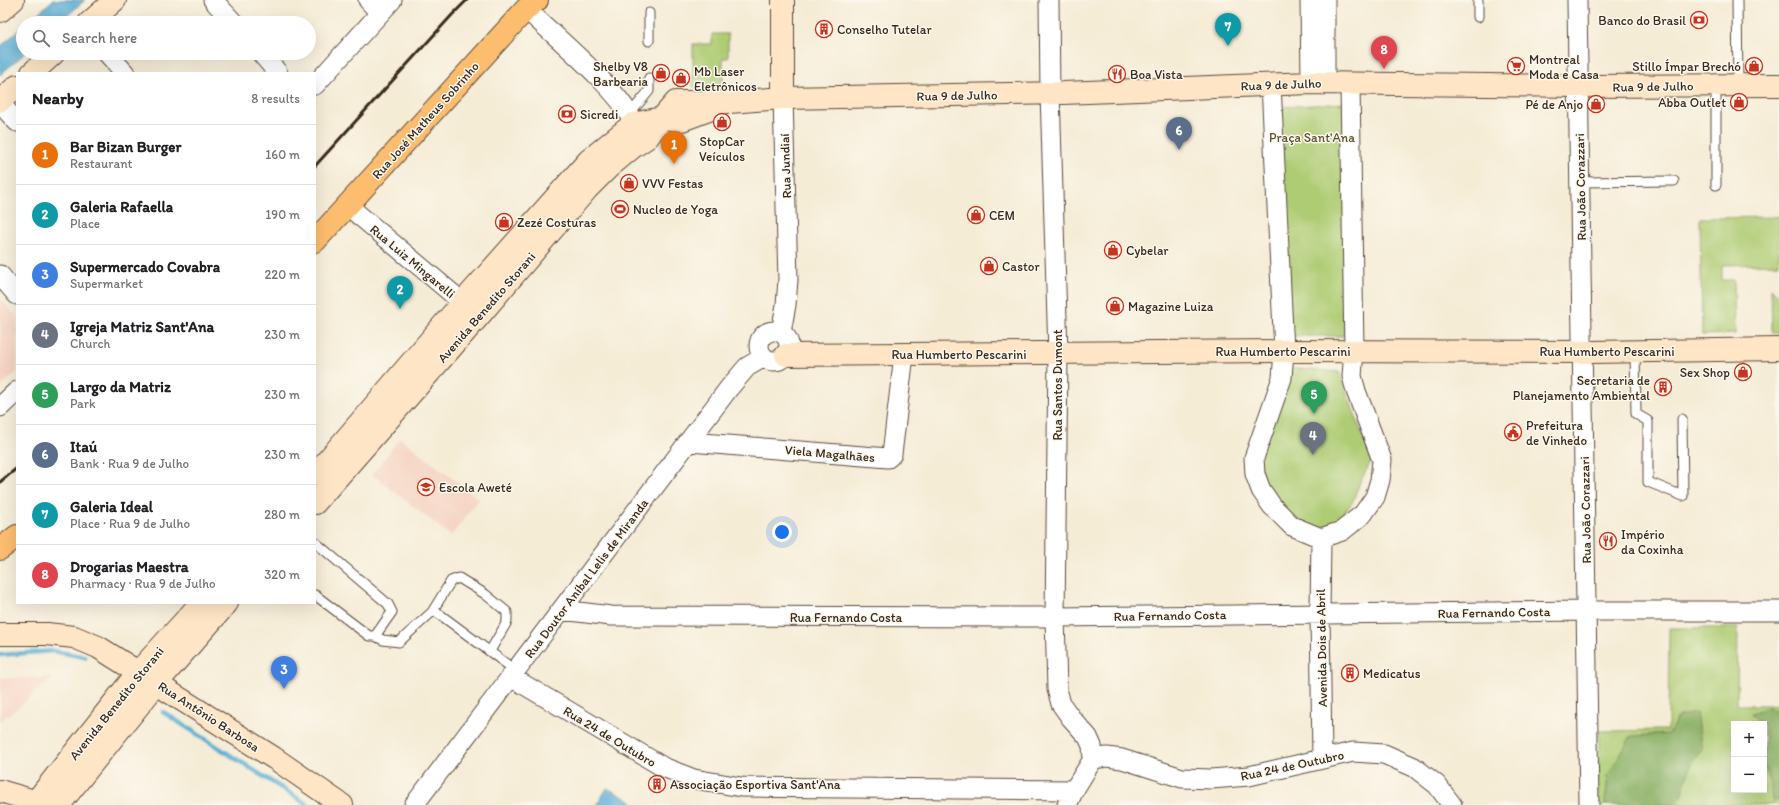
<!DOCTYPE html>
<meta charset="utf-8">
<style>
:root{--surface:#fff;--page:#f6f6f6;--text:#202124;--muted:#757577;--line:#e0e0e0;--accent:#d93025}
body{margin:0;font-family:Itim,sans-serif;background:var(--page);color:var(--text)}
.controls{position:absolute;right:12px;bottom:12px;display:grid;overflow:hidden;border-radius:0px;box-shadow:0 4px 16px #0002}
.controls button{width:36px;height:36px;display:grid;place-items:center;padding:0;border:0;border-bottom:1px solid var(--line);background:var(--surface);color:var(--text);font:20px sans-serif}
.you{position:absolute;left:782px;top:532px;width:14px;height:14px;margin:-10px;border:3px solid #fff;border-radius:50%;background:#1a73e8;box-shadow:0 0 0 6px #1a73e833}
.badge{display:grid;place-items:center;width:26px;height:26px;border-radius:50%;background:var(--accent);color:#fff;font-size:13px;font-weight:700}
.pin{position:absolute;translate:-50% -33px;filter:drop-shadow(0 1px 2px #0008)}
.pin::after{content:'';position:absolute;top:21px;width:14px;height:12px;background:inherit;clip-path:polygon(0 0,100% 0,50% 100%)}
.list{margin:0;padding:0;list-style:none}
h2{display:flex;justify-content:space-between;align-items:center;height:52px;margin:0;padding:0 16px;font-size:17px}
h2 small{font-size:13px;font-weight:400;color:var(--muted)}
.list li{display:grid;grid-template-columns:26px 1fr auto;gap:12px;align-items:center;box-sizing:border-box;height:60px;padding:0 16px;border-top:1px solid var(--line)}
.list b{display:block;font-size:15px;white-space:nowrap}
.list p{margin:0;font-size:13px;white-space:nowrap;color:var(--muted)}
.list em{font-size:13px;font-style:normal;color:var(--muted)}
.icon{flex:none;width:22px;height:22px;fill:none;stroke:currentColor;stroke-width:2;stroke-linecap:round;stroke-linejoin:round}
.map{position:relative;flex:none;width:1779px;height:805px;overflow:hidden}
.search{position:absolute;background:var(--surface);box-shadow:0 4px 16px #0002;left:16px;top:16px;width:300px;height:44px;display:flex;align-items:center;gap:10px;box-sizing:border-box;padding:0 14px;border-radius:22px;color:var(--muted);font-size:15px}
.panel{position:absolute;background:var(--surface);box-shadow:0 4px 16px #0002;left:16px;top:72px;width:300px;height:532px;border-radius:0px}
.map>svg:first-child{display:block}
.built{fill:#f5d3c1}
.green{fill:#aecc73;stroke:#747b48;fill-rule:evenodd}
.forest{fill:#8ab065;stroke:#626d42}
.water{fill:#58add4;stroke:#4a6c79}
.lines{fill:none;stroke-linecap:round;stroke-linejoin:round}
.stream{stroke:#58add4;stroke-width:4.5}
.lane-casing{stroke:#57473a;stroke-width:11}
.street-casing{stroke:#57473a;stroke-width:21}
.secondary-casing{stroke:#57473a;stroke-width:24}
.primary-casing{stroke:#57473a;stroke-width:24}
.lane{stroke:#fff;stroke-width:9}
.street{stroke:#fff;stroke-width:19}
.secondary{stroke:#fee5c5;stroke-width:22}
.primary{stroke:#fcbd6e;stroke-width:22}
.rail{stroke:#3b2a1e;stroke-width:3}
.labels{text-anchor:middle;stroke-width:3;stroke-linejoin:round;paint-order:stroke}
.poi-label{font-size:13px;fill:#3b2a1e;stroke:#fbf7ec;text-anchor:start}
.street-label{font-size:13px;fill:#3b2a1e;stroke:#fbf7ec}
.park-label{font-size:13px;fill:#585233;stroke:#fbf7ec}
</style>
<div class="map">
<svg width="1779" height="805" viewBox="0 0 1779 805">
<rect width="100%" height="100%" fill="#fbf7ec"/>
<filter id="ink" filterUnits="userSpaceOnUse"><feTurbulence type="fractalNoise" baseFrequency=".025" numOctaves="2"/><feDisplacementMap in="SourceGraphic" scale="8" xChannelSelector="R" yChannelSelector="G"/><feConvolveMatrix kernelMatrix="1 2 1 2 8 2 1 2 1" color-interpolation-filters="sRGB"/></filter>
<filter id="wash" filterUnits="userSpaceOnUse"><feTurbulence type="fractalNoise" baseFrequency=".012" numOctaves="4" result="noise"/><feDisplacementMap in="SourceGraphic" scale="16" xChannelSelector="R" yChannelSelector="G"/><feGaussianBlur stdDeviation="0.9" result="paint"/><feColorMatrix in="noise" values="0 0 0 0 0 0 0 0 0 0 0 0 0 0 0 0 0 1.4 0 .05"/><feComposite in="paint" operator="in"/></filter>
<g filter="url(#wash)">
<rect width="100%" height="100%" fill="#f5ecd6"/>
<path class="built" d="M0,298L17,316V372L0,387Z
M400,438L479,499L451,536L372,474Z
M0,678H53L0,722Z"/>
<path class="green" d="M712,34H728V58H723V87H693V44H712Z
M1345,103L1346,336H1291L1278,107Z
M1779,217V264L1722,265V280H1734L1735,334L1702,335L1700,218Z
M1771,288L1779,296V333H1772Z
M1289,368L1339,372L1372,460L1360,482L1352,503L1331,527H1317L1295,523L1262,479L1258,456Z
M1669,628H1738L1737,705H1779V805H1598L1599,731L1668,730ZM1734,724H1764V790H1734Z"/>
<path class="forest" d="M1769,707L1779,714V799L1772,802L1771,784L1764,765V724H1760L1751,713Z
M1696,713L1702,749L1692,761L1678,805H1605L1608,775L1631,736L1669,734L1678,716Z"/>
<path class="water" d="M53,0H85L59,23H27Z
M23,26V53H25L0,75V47Z
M607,788L633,802L632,805H597Z"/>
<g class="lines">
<path class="stream" d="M0,655L53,651L85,657
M163,712L308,805"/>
</g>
</g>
<g filter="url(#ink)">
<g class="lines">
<g class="lane-casing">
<path id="lane" d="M1737,0L1738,85
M649,13V41
M1478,17V0
M1716,85V185
M634,109L649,91V78
M1580,182L1674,181
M1635,351L1636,414L1648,421V482L1683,496L1682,419
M315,542L388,604L392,612L375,636
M315,595L369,636H375L383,640L399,642L432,612L438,613L516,671
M432,612L451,581L459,578L485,594L507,612V622L490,651"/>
</g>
<g class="street-casing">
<path id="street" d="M213,0L234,23
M368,0L380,13
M1049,0L1050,93L1058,353L1055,617L1057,689L1061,704L1071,718L1088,737L1092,746L1093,759
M1310,0L1311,83
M1325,0V83
M1577,0L1589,805
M526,9C549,31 628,97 633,124
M107,53L125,73
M261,53L278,73
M1271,84L1284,351L1282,378L1254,458L1255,474L1261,490L1272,506L1292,526L1321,538L1342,531L1363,514L1375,497L1380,480L1382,460L1356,391L1352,376L1354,351L1350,83
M315,85L392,0
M0,103L17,122
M347,205L474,312
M0,275L17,295
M759 346a15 15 0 1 1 30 0a15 15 0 1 1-30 0Z
M781,332L786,305L788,280L783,98
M0,407L17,391
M690,442L888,458L892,454L904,355
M1321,538L1320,613L1322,758
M562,610L611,616L1055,617L1586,611H1779
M511,677L663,767L694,779L741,787L1074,790
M1093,759L1107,757L1122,759L1182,778L1211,779L1249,776L1353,752L1384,754L1414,767L1437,785L1452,805
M414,805L729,388L747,367L764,357
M1067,805L1074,790L1093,759"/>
</g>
<g class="secondary-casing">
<path id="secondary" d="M783,0V98
M0,11L13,0
M89,23L115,0
M32,73L54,53
M0,101L17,86
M786,355L1284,351L1591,352L1779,349
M315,475L462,303L589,160L633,124L662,118L682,120L717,107
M315,503L479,316L587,189L609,167L633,147L648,137L662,118L676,102H729L783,98L1063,93L1311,83L1578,86L1779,85
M0,634H47L74,637L98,647L274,758L342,805
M0,791L48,805
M33,805L139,671L201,603
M59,805L157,683L227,603"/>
</g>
<g class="primary-casing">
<path id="primary" d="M315,241L526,9L537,0
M0,549L17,536"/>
</g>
<use href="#lane" class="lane"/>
<use href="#street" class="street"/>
<use href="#secondary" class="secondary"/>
<use href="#primary" class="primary"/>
<path class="rail" d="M315,166L452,15L467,0
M0,482L17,468"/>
</g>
</g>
<defs>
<g id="bank-ring" transform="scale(0.9)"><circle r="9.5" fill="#fbf7ec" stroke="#c8321e" stroke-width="1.5"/><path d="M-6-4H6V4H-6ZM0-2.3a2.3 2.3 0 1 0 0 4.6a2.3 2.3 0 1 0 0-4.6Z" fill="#c8321e"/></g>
<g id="building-ring" transform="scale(0.9)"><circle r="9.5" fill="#fbf7ec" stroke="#c8321e" stroke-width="1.5"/><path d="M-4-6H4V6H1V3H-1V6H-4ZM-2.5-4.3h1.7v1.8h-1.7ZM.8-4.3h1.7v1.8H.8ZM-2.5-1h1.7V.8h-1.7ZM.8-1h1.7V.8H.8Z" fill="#c8321e"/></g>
<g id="supermarket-ring" transform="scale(0.9)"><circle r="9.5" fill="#fbf7ec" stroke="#c8321e" stroke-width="1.5"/><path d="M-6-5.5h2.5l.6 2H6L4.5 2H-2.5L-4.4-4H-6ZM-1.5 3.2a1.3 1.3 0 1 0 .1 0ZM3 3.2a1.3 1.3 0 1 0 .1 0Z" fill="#c8321e"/></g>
<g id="shop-ring" transform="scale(0.9)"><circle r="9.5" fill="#fbf7ec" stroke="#c8321e" stroke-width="1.5"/><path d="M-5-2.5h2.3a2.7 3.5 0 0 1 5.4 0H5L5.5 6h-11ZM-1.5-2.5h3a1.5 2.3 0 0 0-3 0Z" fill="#c8321e"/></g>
<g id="restaurant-ring" transform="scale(0.9)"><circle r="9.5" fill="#fbf7ec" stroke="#c8321e" stroke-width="1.5"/><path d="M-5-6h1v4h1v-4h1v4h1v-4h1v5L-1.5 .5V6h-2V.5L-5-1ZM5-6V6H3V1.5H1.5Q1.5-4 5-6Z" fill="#c8321e"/></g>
<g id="stadium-ring" transform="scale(0.9)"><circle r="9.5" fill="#fbf7ec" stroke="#c8321e" stroke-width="1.5"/><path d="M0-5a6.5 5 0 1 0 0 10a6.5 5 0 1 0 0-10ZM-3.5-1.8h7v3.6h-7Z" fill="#c8321e"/></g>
<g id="civic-ring" transform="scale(0.9)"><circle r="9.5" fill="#fbf7ec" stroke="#c8321e" stroke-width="1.5"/><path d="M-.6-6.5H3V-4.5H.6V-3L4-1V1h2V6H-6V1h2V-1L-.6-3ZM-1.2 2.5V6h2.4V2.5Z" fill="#c8321e"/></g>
<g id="school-ring" transform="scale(0.9)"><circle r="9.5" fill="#fbf7ec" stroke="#c8321e" stroke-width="1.5"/><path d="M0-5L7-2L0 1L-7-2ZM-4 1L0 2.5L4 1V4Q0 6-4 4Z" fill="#c8321e"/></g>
</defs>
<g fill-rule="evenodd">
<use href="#bank-ring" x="1699" y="20"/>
<use href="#building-ring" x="824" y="29"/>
<use href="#supermarket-ring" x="1516" y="66"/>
<use href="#shop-ring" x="1754" y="66"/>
<use href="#shop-ring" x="661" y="73"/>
<use href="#restaurant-ring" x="1117" y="74"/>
<use href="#shop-ring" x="681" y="78"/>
<use href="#shop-ring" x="1739" y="102"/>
<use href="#shop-ring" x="1596" y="104"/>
<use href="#bank-ring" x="567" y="114"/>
<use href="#shop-ring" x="722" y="122"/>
<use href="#shop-ring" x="629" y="183"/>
<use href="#stadium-ring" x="620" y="209"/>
<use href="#shop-ring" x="976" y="215"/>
<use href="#shop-ring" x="504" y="222"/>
<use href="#shop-ring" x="1113" y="250"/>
<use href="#shop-ring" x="989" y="266"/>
<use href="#shop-ring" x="1115" y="306"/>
<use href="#shop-ring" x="1743" y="372"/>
<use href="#building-ring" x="1663" y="387"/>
<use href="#civic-ring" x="1513" y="432"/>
<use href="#school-ring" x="426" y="487"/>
<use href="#restaurant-ring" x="1608" y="541"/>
<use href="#building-ring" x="1350" y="673"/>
<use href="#building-ring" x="657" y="784"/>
</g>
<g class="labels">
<g class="poi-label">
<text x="1686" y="25" text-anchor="end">Banco do Brasil</text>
<text x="837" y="34">Conselho Tutelar</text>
<text x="1529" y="64">Montreal<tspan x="1529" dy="15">Moda e Casa</tspan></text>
<text x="648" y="71" text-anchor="end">Shelby V8<tspan x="648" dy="15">Barbearia</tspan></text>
<text x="1741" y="71" text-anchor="end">Stillo Ímpar Brechó</text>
<text x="694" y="76">Mb Laser<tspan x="694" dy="15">Eletrônicos</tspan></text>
<text x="1130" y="79">Boa Vista</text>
<text x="1726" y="107" text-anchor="end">Abba Outlet</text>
<text x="1583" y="109" text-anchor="end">Pé de Anjo</text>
<text x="580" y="119">Sicredi</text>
<text x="722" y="146" text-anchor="middle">StopCar<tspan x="722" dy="15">Veículos</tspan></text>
<text x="642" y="188">VVV Festas</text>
<text x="633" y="214">Nucleo de Yoga</text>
<text x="989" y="220">CEM</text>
<text x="517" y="227">Zezé Costuras</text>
<text x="1126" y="255">Cybelar</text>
<text x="1002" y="271">Castor</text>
<text x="1128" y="311">Magazine Luiza</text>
<text x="1730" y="377" text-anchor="end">Sex Shop</text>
<text x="1650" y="385" text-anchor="end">Secretaria de<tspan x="1650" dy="15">Planejamento Ambiental</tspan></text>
<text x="1526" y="430">Prefeitura<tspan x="1526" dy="15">de Vinhedo</tspan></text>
<text x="439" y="492">Escola Aweté</text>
<text x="1621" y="539">Império<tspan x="1621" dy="15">da Coxinha</tspan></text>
<text x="1363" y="678">Medicatus</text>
<text x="670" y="789">Associação Esportiva Sant'Ana</text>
</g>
<g class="street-label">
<text transform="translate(1281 84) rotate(-2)" y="5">Rua 9 de Julho</text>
<text transform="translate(1653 86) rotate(-1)" y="5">Rua 9 de Julho</text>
<text transform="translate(957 95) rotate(-1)" y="5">Rua 9 de Julho</text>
<text transform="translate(425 120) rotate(-48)" y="5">Rua José Matheus Sobrinho</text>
<text transform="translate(785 166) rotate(-92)" y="5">Rua Jundiaí</text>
<text transform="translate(1580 187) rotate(-91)" y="5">Rua João Corazzari</text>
<text transform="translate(413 261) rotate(40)" y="5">Rua Luiz Mingarelli</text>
<text transform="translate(486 307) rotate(-49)" y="5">Avenida Benedito Storani</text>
<text x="1283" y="356">Rua Humberto Pescarini</text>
<text x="1607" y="356">Rua Humberto Pescarini</text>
<text x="959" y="359">Rua Humberto Pescarini</text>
<text transform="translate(1057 385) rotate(-90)" y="5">Rua Santos Dumont</text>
<text transform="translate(830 453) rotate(5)" y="5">Viela Magalhães</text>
<text transform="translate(1585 510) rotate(-91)" y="5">Rua João Corazzari</text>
<text transform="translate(586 578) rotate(-53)" y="5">Rua Doutor Aníbal Lelis de Miranda</text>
<text transform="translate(1494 612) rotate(-1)" y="5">Rua Fernando Costa</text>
<text transform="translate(1170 615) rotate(-1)" y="5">Rua Fernando Costa</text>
<text x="846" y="622">Rua Fernando Costa</text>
<text transform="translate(1321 648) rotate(-91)" y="5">Avenida Dois de Abril</text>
<text transform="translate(116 703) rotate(-51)" y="5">Avenida Benedito Storani</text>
<text transform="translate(209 716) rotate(33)" y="5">Rua Antônio Barbosa</text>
<text transform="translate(610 736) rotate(31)" y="5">Rua 24 de Outubro</text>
<text transform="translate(1292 765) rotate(-12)" y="5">Rua 24 de Outubro</text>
</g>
<g class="park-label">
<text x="1312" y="142">Praça Sant'Ana</text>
</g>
</g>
</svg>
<div class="controls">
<button>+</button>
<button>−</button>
</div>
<div class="you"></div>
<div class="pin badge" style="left:674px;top:164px;background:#e8710a">1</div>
<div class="pin badge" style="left:400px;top:309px;background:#0f9aa8">2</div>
<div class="pin badge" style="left:284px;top:689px;background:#3f7fe0">3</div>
<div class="pin badge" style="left:1313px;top:455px;background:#6b7280">4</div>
<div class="pin badge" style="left:1314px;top:414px;background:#2e9e5b">5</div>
<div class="pin badge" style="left:1179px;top:150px;background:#5c6f8a">6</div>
<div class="pin badge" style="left:1228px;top:46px;background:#0f9aa8">7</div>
<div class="pin badge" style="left:1384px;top:69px;background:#e0444e">8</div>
<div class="search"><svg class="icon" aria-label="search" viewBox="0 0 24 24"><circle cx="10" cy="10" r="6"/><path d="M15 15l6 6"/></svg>Search here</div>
<section class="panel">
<h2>Nearby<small>8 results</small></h2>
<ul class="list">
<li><span class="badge" style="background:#e8710a">1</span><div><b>Bar Bizan Burger</b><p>Restaurant</p></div><em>160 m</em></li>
<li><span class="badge" style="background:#0f9aa8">2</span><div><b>Galeria Rafaella</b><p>Place</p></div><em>190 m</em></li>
<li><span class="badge" style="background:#3f7fe0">3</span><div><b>Supermercado Covabra</b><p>Supermarket</p></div><em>220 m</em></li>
<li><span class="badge" style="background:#6b7280">4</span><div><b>Igreja Matriz Sant'Ana</b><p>Church</p></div><em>230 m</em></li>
<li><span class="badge" style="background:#2e9e5b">5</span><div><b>Largo da Matriz</b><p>Park</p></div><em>230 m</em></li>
<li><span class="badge" style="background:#5c6f8a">6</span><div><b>Itaú</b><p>Bank · Rua 9 de Julho</p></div><em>230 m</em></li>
<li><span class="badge" style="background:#0f9aa8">7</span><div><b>Galeria Ideal</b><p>Place · Rua 9 de Julho</p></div><em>280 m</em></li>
<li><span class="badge" style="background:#e0444e">8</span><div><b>Drogarias Maestra</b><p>Pharmacy · Rua 9 de Julho</p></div><em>320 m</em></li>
</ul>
</section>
</div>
